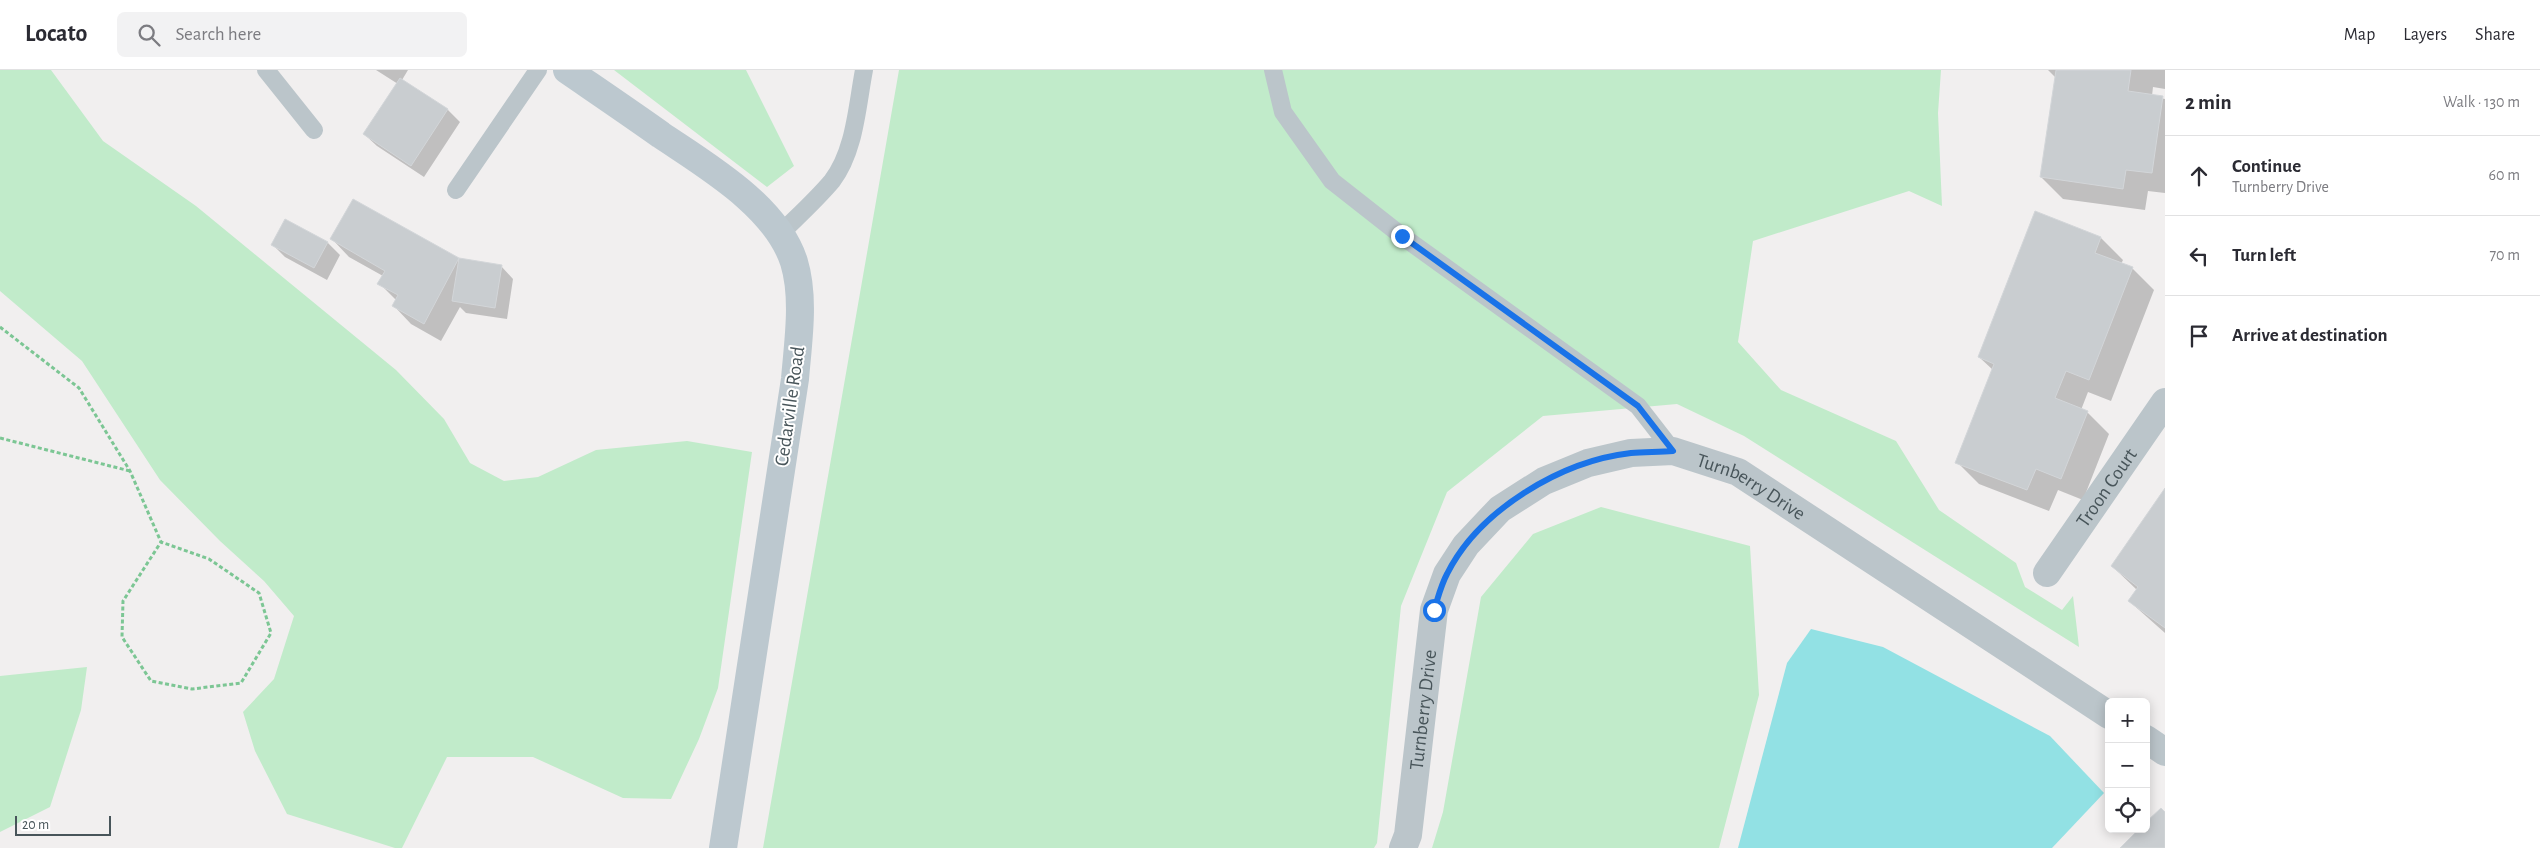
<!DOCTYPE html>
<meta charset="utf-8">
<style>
:root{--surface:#fff;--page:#f2f2f3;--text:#2b2b33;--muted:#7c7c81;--line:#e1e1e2}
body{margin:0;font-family:"Alegreya Sans",sans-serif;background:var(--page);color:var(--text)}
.controls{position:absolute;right:15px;bottom:15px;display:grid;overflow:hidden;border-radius:8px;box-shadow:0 2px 12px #0003}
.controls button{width:45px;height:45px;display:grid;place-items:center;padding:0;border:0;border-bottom:1px solid var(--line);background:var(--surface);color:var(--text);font:25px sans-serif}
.scale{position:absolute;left:15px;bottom:12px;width:96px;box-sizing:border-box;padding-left:5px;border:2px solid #48555a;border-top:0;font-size:14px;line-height:18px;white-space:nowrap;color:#48555a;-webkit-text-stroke:4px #fff;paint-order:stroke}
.stop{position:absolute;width:15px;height:15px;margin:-11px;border:4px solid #1a73e8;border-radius:50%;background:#fff}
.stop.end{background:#1a73e8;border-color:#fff;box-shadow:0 1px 5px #0008}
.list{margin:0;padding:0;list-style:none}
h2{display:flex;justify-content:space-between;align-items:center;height:65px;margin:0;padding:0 20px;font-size:21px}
h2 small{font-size:16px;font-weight:400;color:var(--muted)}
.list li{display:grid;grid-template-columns:32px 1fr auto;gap:15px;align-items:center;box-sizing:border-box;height:80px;padding:0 20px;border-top:1px solid var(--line)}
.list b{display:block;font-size:19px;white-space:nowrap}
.list p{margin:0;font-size:16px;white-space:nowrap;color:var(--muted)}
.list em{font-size:16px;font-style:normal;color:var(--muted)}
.icon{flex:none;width:28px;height:28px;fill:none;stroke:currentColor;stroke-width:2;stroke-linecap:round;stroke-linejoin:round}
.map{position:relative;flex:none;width:2165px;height:778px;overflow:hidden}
header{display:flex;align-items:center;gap:30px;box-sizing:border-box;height:70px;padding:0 25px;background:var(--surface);border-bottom:1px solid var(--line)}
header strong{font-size:24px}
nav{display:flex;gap:28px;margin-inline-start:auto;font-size:18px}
.search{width:350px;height:45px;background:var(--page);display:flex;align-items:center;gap:12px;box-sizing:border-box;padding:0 18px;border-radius:8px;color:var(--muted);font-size:19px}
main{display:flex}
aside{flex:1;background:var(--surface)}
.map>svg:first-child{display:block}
.green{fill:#c1ebca}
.water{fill:#92e1e4}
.shadow{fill:#0003}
.building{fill:#c9cdd0;stroke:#d3d6d9}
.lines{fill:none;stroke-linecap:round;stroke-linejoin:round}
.path{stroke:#7cc694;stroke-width:3;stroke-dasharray:4 2.5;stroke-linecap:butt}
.lane{stroke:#bbc5ca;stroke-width:18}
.street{stroke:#bbc5ca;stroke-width:28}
.secondary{stroke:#bcc8cf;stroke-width:28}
.route{stroke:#1a73e8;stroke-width:6}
.labels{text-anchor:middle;stroke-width:4;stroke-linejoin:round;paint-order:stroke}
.street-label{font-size:20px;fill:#48555a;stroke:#fff}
</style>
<header>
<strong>Locato</strong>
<div class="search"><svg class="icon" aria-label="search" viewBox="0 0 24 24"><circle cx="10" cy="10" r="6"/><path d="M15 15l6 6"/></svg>Search here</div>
<nav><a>Map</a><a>Layers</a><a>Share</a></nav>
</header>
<main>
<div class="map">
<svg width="2165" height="778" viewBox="0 0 2165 778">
<rect width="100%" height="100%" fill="#f1efef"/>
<path class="green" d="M0,0H51L103,71L196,136L396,300L444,349L470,393L504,411L538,407L596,380L687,371L752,382L718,618L699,669L671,729L623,728L533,687H447L402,778H395L287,744L255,681L243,642L274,609L294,546L264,511L220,471L160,410L82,291L0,221Z
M614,0H746L794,96L767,117Z
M899,0H1941L1938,43L1942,136L1909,121L1753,171L1738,272L1781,320L1896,371L1939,440L2016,493L2025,517L2062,540L2073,526L2079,577L1744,366L1677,334L1543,346L1447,422L1401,536L1377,773L1374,778H763Z
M1601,437L1750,476L1759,625L1719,778H1432L1443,742L1481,527L1533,464Z
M87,597L81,640L50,737L0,762V606Z"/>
<path class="water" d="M1811,559L1883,577L2050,666L2104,723L2052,778H1738L1787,593Z"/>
<path class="shadow" d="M376,0H408L402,10L448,40L460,52L424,107L377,76L364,64L398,14Z
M2048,0H2165V19L2153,17L2152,26L2165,29V123L2148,121L2145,140L2063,129L2041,107L2056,8Z
M353,131L458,190L501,196L513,209L507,249L466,243L460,237L441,271L411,254L394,236L397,231L379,213L383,206L349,187L332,169Z
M286,151L328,173L340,185L327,210L285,187L272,174Z
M2101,168L2123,190L2121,194L2132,198L2154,220L2111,331L2088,322L2081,340L2087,342L2109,364L2083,430L2058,420L2049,441L1979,414L1957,392L1993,300L1979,287Z
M2165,421V563L2129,531L2137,520L2112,496Z"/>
<path class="building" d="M2056,0H2131L2128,21L2163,26L2152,103L2126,100L2123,119L2040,107Z
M400,8L448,39L411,96L363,64Z
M353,129L459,188L424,254L392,236L398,225L377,214L385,201L330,169Z
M2035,141L2101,167L2095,183L2133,197L2089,310L2066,301L2055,328L2088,341L2061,409L2036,399L2027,420L1955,393L1994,294L1978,287Z
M285,149L328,172L314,198L271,175Z
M459,188L502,195L495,238L452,231Z
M2165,418V558L2128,531L2138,517L2111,496Z
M2161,738L2165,742V778H2120L2139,759H2146V752Z"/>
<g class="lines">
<path class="path" d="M0,257L79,318L130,401L161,472L209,489L259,523L271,563L241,613L192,619L151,611L122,567L123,531L161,472
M0,368L130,401"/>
<path class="lane" d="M266,0L314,60
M1273,0L1283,42L1332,111L1402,166L1638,336L1673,381
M456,120L538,0
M780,164C797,147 816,130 832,111C855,81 857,36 864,0"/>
<g class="street">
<path id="s1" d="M2047,503L2165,332"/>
<path d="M2146,669L2165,682"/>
<path id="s2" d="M1403,778L1408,765L1434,540L1447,504L1466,475L1500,439L1544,411L1588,393L1631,383L1673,381L1738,402L2109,645"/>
</g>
<path class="secondary" d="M567,0C599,22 630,43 661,65C707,96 776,136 794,192C805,228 798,272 795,309L723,778"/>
</g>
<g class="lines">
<path class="route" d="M1402,166L1638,336L1673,381C1660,382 1645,382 1631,383C1561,391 1479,440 1447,504C1441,515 1438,528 1434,540"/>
</g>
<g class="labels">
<g class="street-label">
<text transform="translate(789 336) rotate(-82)" y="7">Cedarville Road</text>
<text dy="7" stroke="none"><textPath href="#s1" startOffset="104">Troon Court</textPath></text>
<text dy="7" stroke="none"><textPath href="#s2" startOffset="635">Turnberry Drive</textPath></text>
<text dy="7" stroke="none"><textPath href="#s2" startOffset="140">Turnberry Drive</textPath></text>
</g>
</g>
</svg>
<div class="controls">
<button>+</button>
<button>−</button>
<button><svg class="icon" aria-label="locate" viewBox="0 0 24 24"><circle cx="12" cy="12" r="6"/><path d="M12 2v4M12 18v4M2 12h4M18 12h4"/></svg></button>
</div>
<div class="scale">20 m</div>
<div class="stop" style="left:1434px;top:540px"></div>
<div class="stop end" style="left:1402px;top:166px"></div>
</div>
<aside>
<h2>2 min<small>Walk · 130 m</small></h2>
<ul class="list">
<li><svg class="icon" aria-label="ahead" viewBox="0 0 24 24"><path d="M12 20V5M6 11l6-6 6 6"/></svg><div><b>Continue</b><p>Turnberry Drive</p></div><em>60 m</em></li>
<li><svg class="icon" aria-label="left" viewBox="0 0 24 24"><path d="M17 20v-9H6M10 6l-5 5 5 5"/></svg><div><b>Turn left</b></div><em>70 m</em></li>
<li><svg class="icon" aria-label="arrive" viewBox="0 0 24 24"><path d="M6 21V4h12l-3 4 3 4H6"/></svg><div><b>Arrive at destination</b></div></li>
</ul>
</aside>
</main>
